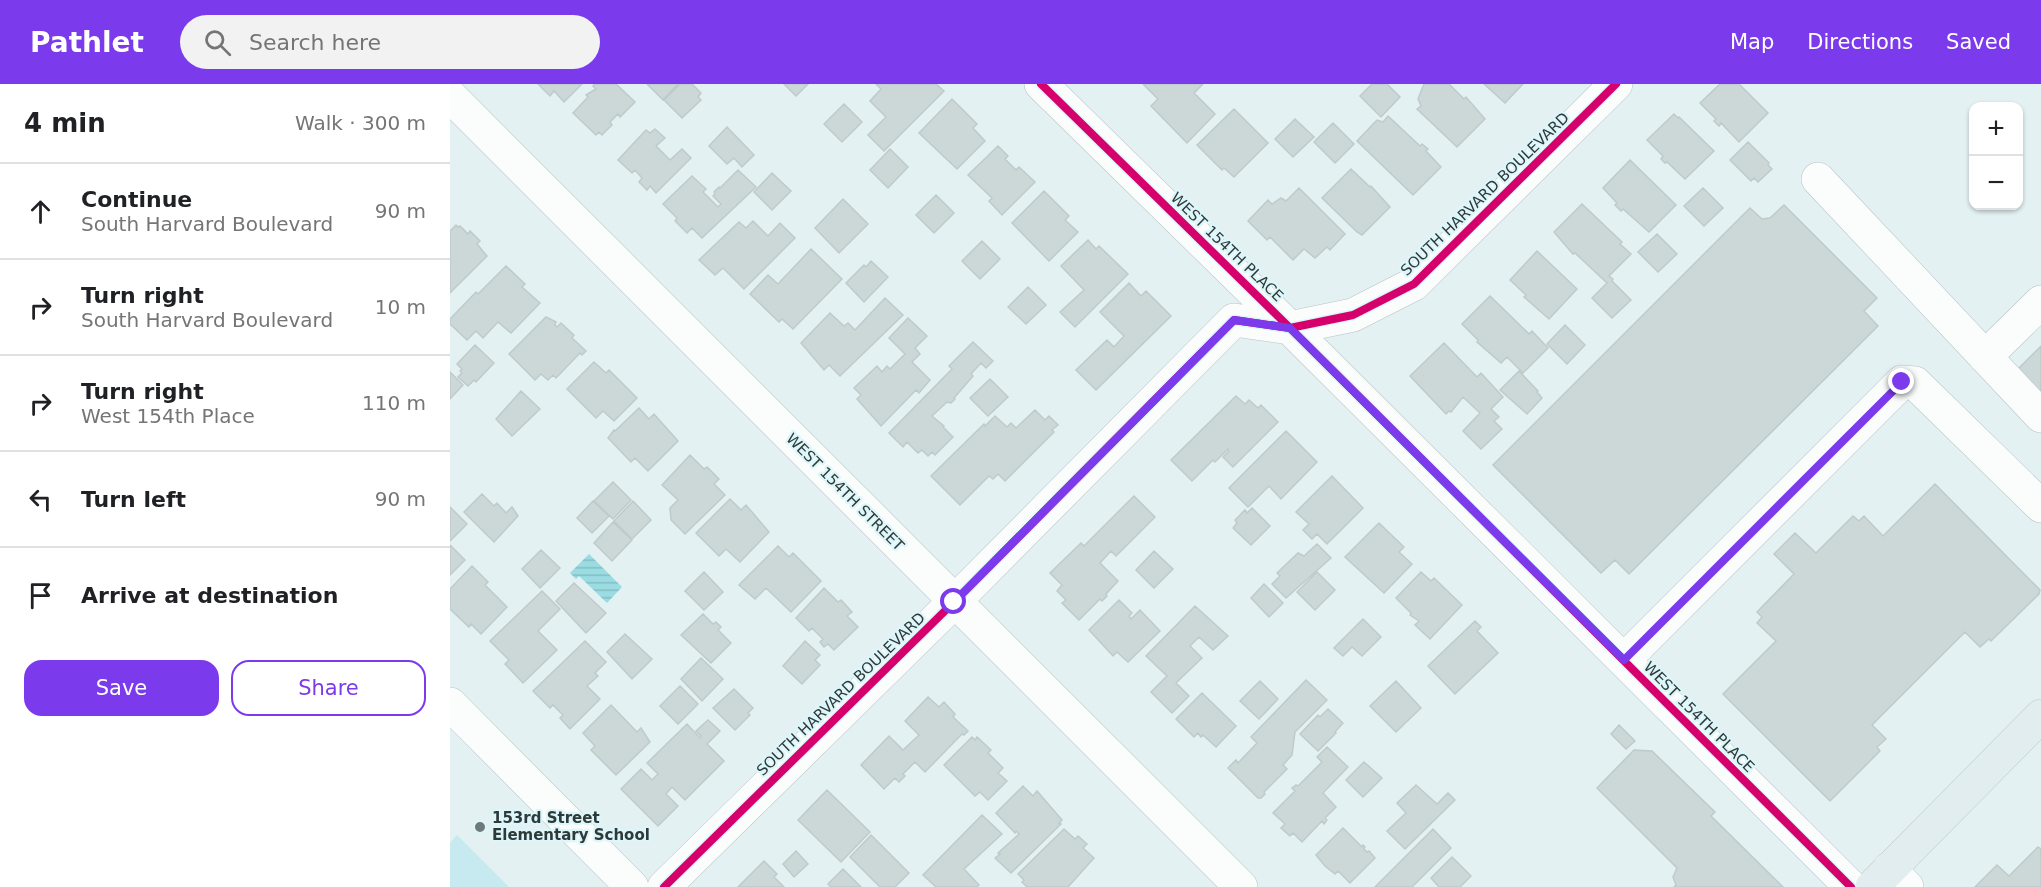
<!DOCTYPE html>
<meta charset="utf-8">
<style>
:root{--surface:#fff;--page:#f2f2f2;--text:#202124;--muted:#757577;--line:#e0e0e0;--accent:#7c3aed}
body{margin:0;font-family:"DejaVu Sans",sans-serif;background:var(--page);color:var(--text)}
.controls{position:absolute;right:18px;top:18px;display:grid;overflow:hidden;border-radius:12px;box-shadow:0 2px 4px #0004}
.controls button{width:54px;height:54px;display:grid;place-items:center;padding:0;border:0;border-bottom:2px solid var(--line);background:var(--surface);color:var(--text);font:30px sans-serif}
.stop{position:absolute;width:18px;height:18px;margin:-14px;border:4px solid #7c3aed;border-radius:50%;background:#fff}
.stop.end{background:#7c3aed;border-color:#fff;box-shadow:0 2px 6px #0008}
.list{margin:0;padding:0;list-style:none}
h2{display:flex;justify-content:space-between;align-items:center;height:78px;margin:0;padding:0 24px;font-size:26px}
h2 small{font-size:20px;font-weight:400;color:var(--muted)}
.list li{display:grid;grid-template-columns:39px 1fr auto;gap:18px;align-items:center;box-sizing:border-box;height:96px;padding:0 24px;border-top:2px solid var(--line)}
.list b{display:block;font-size:22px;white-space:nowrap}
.list p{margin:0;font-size:20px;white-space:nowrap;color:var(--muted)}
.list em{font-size:20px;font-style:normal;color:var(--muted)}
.actions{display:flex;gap:12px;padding:18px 24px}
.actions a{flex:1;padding:14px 0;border:2px solid var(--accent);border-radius:18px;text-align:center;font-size:21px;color:var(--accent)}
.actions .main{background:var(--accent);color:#fff}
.icon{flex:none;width:33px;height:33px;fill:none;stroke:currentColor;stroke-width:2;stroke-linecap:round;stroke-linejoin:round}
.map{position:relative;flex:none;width:1591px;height:803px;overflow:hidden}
header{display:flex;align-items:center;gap:36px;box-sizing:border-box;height:84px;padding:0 30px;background:var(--accent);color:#fff}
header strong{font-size:28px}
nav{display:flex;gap:33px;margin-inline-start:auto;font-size:21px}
.search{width:420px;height:54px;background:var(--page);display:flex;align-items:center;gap:15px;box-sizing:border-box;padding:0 21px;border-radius:33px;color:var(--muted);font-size:22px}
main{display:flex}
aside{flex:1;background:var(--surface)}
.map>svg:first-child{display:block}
.green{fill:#c6eaef}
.water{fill:url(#water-rules)}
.building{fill:#ccd7d8;stroke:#bfcacb;stroke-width:1.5}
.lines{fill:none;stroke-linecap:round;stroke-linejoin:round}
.minor-casing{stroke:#b8c3c4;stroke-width:34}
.major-casing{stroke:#c3cbcc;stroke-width:34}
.minor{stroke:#fbfdfd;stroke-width:33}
.major{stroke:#e1edee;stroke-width:33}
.cycleway-casing{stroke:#ddf6f9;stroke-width:11}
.cycleway{stroke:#d6006c;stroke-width:8}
.route{stroke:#7c3aed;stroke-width:8}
.poi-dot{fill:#6e797b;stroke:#ddf6f9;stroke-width:2}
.labels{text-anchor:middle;stroke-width:4.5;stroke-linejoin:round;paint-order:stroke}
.street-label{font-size:15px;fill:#2f393a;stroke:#ddf6f9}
.poi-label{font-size:15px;font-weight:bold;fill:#2f393a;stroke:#ddf6f9;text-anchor:start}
</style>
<header>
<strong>Pathlet</strong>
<div class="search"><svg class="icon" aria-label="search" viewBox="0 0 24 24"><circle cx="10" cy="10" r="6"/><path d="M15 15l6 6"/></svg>Search here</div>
<nav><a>Map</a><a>Directions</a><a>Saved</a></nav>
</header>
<main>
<aside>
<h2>4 min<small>Walk · 300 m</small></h2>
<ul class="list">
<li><svg class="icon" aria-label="ahead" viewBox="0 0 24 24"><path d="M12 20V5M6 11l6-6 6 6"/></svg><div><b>Continue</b><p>South Harvard Boulevard</p></div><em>90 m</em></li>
<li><svg class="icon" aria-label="right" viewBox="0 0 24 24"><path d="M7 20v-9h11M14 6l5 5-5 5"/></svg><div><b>Turn right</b><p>South Harvard Boulevard</p></div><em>10 m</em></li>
<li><svg class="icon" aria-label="right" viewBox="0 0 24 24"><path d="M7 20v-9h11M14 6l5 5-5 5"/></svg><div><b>Turn right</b><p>West 154th Place</p></div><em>110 m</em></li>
<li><svg class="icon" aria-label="left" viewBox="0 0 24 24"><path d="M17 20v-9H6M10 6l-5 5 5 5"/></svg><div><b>Turn left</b></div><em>90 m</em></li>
<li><svg class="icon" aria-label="arrive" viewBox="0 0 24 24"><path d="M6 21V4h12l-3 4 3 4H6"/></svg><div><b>Arrive at destination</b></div></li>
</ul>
<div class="actions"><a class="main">Save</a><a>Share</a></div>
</aside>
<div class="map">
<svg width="1591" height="803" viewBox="0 0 1591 803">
<defs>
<pattern id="water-rules" width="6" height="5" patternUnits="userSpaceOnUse" patternTransform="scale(1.5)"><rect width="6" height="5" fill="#9adce2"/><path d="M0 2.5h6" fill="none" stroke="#85bec3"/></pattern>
</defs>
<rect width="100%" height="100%" fill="#e3f1f3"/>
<path class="green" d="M7,751L59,803H0V759Z"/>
<path class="water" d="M139,470L172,503L157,519L129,492L126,495L120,489Z"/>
<path class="building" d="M88,0H132L114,18L104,7L100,12Z
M144,0H166L185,18L170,33L168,30L160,38L162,41L152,51L149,48L146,51L123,29L138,13L136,11L146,5L143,2Z
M197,0H228L213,16Z
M230,0H242L251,9L248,13L251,16L232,34L214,16Z
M334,0H358L346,12Z
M426,0H486L494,7L434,67L418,51L436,33L420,17L431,5Z
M693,0H753L744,9L765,30L737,59L701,22L708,15Z
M922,0H937L950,13L931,33L910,12Z
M974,0H999L1014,15L1016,13L1035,35L1007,63L967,25L971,22L968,15Z
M1034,0H1073L1055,19Z
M1270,0H1289L1318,29L1289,58L1271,39L1269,42L1264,37L1266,35L1250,19Z
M502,15L527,40L523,44L535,57L507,85L469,49Z
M394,20L412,38L392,58L374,40Z
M784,25L818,59L784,93L774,84L772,86L747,61Z
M1224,30L1228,34L1229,33L1264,67L1235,95L1217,78L1215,79L1211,75L1213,72L1197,56Z
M938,32L970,62L972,60L978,65L976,67L991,83L963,111L907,57L927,36L933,38Z
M845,35L864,53L843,73L825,55Z
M883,39L904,60L885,79L864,58Z
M277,43L304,71L292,83L284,74L277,80L259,62Z
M205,45L215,54L206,62L220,76L232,65L241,74L206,109L200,102L197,106L189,98L192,94L185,86L182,89L168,76L196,46L200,49Z
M1298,58L1319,79L1318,81L1322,85L1308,98L1304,94L1301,97L1280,76Z
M548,62L558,72L555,75L566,86L569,83L585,98L552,131L539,117L542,114L518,91Z
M440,65L458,83L438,104L420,86Z
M1180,76L1226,121L1199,148L1173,125L1171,127L1165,121L1167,119L1153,104Z
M901,85L920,103L921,102L940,123L912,151L907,148L872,114Z
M288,86L306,103L252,154L242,144L237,149L225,137L227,134L213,120L242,92L256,105L253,108L268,123L271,120L263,112L265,110L264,108L269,103L270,104Z
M322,89L341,107L322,126L304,108Z
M849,104L895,150L880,166L877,163L865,174L854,165L843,176L820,153L817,156L798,137L818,116L822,120L831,114L836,117Z
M1253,104L1273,124L1254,142L1234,122Z
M594,107L619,132L615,136L628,148L599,177L562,139Z
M486,111L504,129L484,149L466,131Z
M393,115L418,140L389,169L365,144Z
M1132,120L1172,158L1170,160L1181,170L1159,192L1163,195L1162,197L1181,216L1162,234L1142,214L1157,199L1125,169L1123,170L1104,148Z
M1334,121L1427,214L1414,227L1428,242L1179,490L1165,476L1151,489L1043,381L1300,124L1312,135L1320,134Z
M303,137L318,152L330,139L345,154L294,205L273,184L265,191L249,176L289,138L296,144Z
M6,141L8,143L10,142L18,150L20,147L30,157L27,160L37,172L0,209V147Z
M1207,150L1227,170L1208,188L1188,168Z
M638,156L646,165L649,162L678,190L625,243L610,228L634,206L611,182Z
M532,157L550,175L530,195L512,177Z
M361,165L392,195L343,245L332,235L329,238L300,210L318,191L328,200Z
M1087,167L1127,205L1099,235L1074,213L1076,211L1060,196Z
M421,177L438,193L414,218L396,199L414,181L416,183Z
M56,182L75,200L72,203L90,219L61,249L48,238L33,254L26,247L17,256L0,240V235L26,208L28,210Z
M679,199L691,212L696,207L721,232L646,306L626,286L657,256L664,263L674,252L650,228Z
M578,203L596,221L576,240L558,223Z
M1040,212L1079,250L1082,247L1098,264L1073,289L1057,273L1051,279L1027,258L1028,256L1012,240Z
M435,214L453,231L390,292L379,281L374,286L351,259L380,229L394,242L398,239L405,246Z
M96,233L106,238L105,241L107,243L111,239L124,251L122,254L136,267L132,271L130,269L106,294L103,291L98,296L91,290L85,296L59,270Z
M458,234L477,252L465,264L470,270L462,278L480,296L469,309L466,306L431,342L407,315L411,311L404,304L427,282L432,288L437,282L440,285L455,270L439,254Z
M1115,241L1135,261L1117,280L1097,260Z
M523,258L543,277L536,284L531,279L521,290L523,292L504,314L505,315L501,319L497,318L482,332L494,342L493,343L503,353L485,371L482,368L478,372L472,366L468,369L457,358L453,363L439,349L502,285L499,282Z
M994,259L1027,293L1031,289L1053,313L1041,325L1049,333L1044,337L1052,345L1031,365L1013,347L1030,329L1013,313L1001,328L999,327L996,330L960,292Z
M25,261L44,279L26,298L24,296L18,302L8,293L12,289L10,287L12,285L7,280Z
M1591,262V310L1567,286Z
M144,278L156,289L159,286L187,314L164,337L153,327L146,334L117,305Z
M1069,287L1088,307L1087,308L1092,314L1077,330L1050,306Z
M0,288L13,301L0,315Z
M540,295L558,313L538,332L520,314Z
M71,307L90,325L62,352L46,335Z
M786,312L795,320L799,316L808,324L811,321L828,338L783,383L773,373L779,367L778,365L765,378L763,376L742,397L721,376Z
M189,324L199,335L204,330L228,357L198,387L185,374L181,378L158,354L164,346L165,347Z
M585,326L595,336L599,332L608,341L602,346L604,348L555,397L548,390L543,395L539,392L510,421L481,392L534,340L535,342L545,332L557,343L561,339L566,344Z
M836,347L867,378L831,415L819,402L798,423L779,404Z
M240,371L254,385L257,383L269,395L264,400L275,411L235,450L221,436L220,424L228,416L212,401Z
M882,392L913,424L877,460L867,450L862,455L853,446L859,440L846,428Z
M163,398L181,416L163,435L144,417Z
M1485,400L1590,506L1589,510L1541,557L1539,555L1530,563L1515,548L1422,641L1436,655L1427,663L1430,667L1380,717L1273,610L1326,557L1307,539L1312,533L1307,528L1344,490L1324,470L1345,449L1366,469L1403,432L1409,437L1414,432L1433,452Z
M32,410L44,422L47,419L56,429L62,423L68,432L44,458L14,428Z
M684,412L705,433L666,472L661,467L650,479L668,497L656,510L657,512L652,517L650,515L629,536L612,519L616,516L607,507L612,501L600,489L631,459L634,462Z
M280,415L291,426L296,421L319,448L290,478L276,465L269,472L246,449Z
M143,417L159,432L142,449L127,434Z
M183,417L201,436L182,455L164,437Z
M0,423L17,440L0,457Z
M802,424L820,442L801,461L783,444L787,439L785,436L795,426L797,429Z
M163,438L182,456L162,477L144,459Z
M929,439L954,463L949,468L962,480L934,509L895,473Z
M867,460L881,474L836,514L822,500L830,492L827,489L848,469L854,472Z
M0,461L15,476L0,491Z
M328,462L339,473L343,469L371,497L341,528L316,504L305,515L289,501Z
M91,466L110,484L90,504L72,485Z
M704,467L723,485L704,504L686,486Z
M22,482L38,498L35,501L57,523L31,550L21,540L19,543L0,525V505Z
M254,488L273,508L254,526L235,507Z
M867,488L885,506L865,526L847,508Z
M971,488L981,497L984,494L1012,521L980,555L965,541L969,537L960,531L961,529L946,514Z
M124,499L156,529L136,549L106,517Z
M814,500L833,519L819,533L801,514Z
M374,504L388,518L391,516L402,528L397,532L408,543L384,566L378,560L374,563L370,558L373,555L362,544L359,547L346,534Z
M92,507L110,525L88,547L107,566L73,599L55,580L59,576L40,557Z
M669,516L682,529L679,532L681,535L690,526L710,547L678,578L667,568L663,572L639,546Z
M745,522L778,552L763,566L749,553L740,562L752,574L726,599L739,612L722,629L701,608L717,592L696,572Z
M253,530L263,540L266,538L271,543L268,546L281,559L261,579L231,551Z
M913,535L931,553L912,572L902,563L893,572L884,564Z
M1025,537L1031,543L1027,547L1048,569L1005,610L978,582Z
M175,550L202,575L182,595L157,568Z
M135,557L156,578L145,589L148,592L137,602L150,615L120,645L110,634L113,631L103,621L100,624L83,607Z
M355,557L370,571L365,576L370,581L352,600L333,582Z
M251,574L273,595L252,617L231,595Z
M856,596L877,616L845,648L842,671L833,681L837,685L814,708L815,710L811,714H808L778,684L786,676L788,679L807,659L801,653Z
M810,597L828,615L809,635L790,617Z
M946,597L971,624L946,648L920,622Z
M230,602L248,620L228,640L210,622Z
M284,605L303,624L298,629L300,631L285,646L263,624Z
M752,609L786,642L766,663L753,651L751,653L748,649L744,653L726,635Z
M478,613L489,623L494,618L505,630L503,633L518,647L514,651L512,650L475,688L465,678L453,690L455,692L449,698L445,694L434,705L411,681L439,652L453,666L469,651L455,637Z
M161,621L187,648L191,644L200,658L166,691L141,666L145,662L133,649Z
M878,625L893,639L885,648L886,649L868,667L850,650L868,631L870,633Z
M258,636L270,647L257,660L274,677L235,716L222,703L216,710L228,722L208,742L171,705L191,685L202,696L208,690L197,679L237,640L250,654L251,652L246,647Z
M1169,641L1185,657L1176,665L1161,650Z
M522,653L525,656L527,653L541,666L538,669L553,684L548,689L557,697L538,716L530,708L525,712L494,681Z
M877,663L898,683L873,709L886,723L875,734L877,736L874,740L872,737L852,758L843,749L840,752L831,744L835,740L823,729L845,707L842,704L846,701L848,702L872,678L867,673Z
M1184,666L1202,667L1265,728L1261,732L1333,803H1224L1226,801L1223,793L1227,784L1147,704Z
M914,678L932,694L913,713L896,696Z
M966,701L987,720L998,709L1005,716L955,765L937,747L956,729L947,719Z
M573,702L583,712L587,707L612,736L609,739L611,740L561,789L545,774L550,770L548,769L569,750L566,747L565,749L546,729Z
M377,706L420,748L391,778L348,736Z
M532,731L552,750L514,785L529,801L527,803H486L473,791Z
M893,744L912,763L913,761L915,763L914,765L917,768L919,767L925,774L900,799L888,787L885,790L875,782L866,771Z
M614,745L625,755L628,752L637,760L633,764L644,774L618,803H577L572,798L574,796L568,790Z
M983,745L1001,764L962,803H925Z
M421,751L459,789L445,803H430L400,773Z
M1588,763L1591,765V803H1525L1547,781L1559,792Z
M346,767L358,780L344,793L333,780Z
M1002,773L1021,792L1010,803H989L981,794Z
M314,777L327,790L324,793L334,803H288Z
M393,785L411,803H381L378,800Z"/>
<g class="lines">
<g class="minor-casing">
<path id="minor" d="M591,0L840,244L1401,803
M0,12L791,803
M1368,95L1591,332
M1535,273L1591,218
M1174,576L1452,298L1465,299L1591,422
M0,620L182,803
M1439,785L1457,803
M214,803L504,518L784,236L840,244L903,231L964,200L1166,0"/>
</g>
<g class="major-casing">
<path id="major" d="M1422,803L1591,632"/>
</g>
<use href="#minor" class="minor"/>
<use href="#major" class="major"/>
<g class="cycleway-casing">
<path id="cycleway" d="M591,0L840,244L1401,803
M214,803L504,518L784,236L840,244L903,231L964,200L1166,0"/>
</g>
<use href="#cycleway" class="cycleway"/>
</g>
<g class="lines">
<path class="route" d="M504,518L784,236L840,244L1174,576L1452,298"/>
</g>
<circle class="poi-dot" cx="30" cy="743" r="6"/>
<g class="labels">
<g class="street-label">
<text transform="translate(1035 110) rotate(-44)" y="5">SOUTH HARVARD BOULEVARD</text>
<text transform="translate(777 163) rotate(44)" y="5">WEST 154TH PLACE</text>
<text transform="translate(395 408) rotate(45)" y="5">WEST 154TH STREET</text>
<text transform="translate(391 610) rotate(-44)" y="5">SOUTH HARVARD BOULEVARD</text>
<text transform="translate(1249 633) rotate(45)" y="5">WEST 154TH PLACE</text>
</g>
<g class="poi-label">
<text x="42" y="739">153rd Street<tspan x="42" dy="17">Elementary School</tspan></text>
</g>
</g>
</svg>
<div class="controls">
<button>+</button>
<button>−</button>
</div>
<div class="stop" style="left:504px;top:518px"></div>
<div class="stop end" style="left:1452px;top:298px"></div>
</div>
</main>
